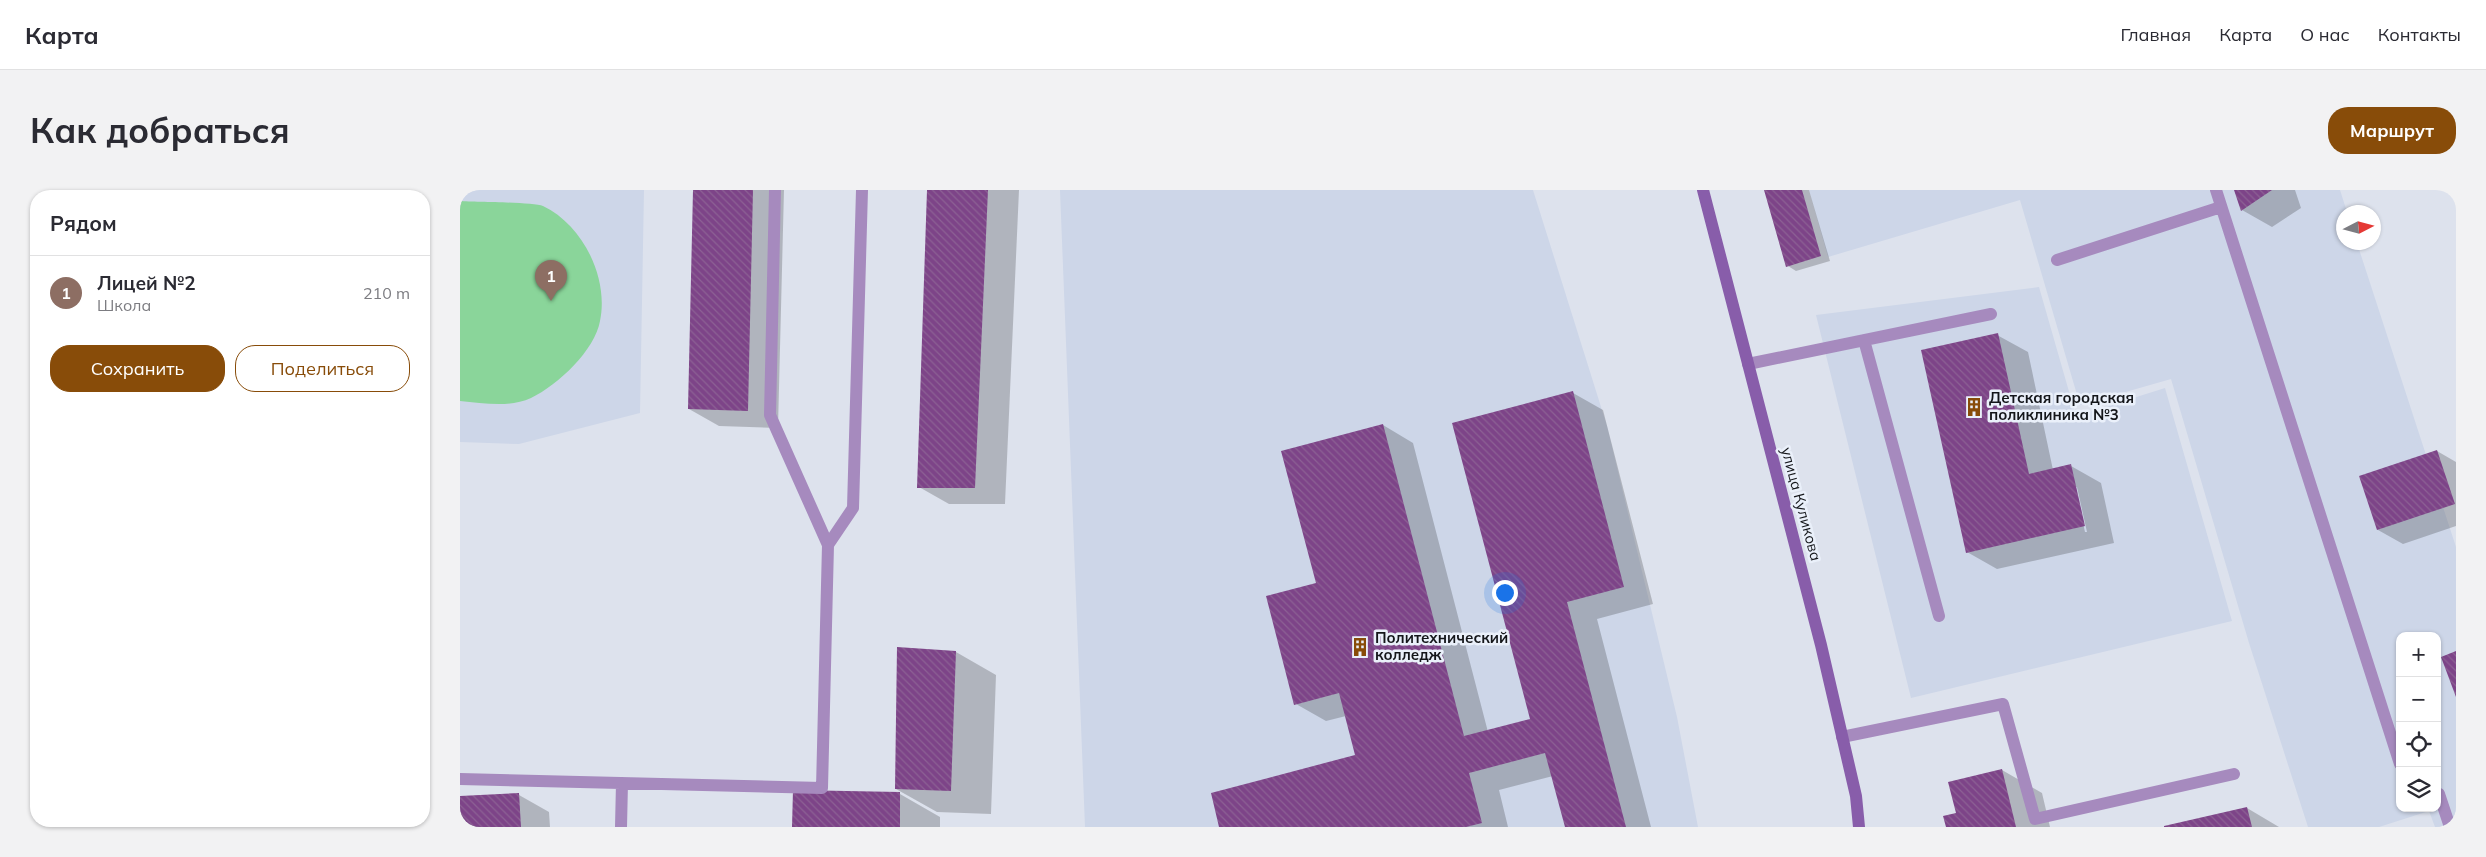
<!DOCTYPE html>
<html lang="ru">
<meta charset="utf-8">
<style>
:root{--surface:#fff;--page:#f2f2f3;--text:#2b2b33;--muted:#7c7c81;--line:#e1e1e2;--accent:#884c09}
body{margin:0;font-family:Mulish,sans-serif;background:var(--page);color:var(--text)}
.controls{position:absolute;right:15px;bottom:15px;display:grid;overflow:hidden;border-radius:10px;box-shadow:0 1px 4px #0004}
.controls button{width:45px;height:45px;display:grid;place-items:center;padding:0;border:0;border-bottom:1px solid var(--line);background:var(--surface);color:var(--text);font:25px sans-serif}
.compass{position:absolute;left:1876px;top:15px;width:45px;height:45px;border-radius:50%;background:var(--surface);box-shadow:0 1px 4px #0004;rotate:84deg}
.you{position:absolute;left:1044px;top:402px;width:18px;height:18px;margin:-12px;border:4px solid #fff;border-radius:50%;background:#1a73e8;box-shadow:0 0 0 8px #1a73e833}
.badge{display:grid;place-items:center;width:32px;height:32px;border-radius:50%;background:var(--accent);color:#fff;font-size:16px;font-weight:700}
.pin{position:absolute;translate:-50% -41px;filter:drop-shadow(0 1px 2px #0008)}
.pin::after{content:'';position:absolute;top:26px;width:18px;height:15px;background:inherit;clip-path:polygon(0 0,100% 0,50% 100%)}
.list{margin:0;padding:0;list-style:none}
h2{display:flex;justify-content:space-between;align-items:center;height:65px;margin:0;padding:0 20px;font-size:21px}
h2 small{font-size:16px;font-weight:400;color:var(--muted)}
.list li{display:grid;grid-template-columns:32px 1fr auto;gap:15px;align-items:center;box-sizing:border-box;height:75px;padding:0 20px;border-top:1px solid var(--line)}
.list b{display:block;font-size:19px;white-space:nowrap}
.list p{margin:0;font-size:16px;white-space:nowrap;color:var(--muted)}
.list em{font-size:16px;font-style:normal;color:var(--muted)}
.actions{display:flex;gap:10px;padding:15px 20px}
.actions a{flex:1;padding:11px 0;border:1px solid var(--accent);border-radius:20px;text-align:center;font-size:18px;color:var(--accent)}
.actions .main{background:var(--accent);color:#fff}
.icon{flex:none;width:28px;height:28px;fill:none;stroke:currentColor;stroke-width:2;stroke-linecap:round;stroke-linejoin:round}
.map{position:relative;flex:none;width:1996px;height:637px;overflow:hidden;border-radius:20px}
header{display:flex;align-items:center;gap:30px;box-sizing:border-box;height:70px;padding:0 25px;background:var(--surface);border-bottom:1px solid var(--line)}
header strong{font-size:24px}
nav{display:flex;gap:28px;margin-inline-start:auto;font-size:18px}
.intro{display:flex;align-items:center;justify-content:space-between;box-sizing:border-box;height:120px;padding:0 30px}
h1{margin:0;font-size:35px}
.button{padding:12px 22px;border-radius:20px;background:var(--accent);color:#fff;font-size:18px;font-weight:700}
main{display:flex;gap:30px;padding:0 30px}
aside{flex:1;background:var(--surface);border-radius:20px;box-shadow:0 1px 4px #0004}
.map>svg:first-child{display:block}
.built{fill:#cdd6e8;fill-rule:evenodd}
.pitch{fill:#8ad59a}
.shadow{fill:#0003;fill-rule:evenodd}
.building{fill:url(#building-back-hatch)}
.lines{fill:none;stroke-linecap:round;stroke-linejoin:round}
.lane{stroke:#a68abe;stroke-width:12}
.secondary{stroke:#885daa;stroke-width:12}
.labels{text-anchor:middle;stroke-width:5;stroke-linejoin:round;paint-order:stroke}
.poi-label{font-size:15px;font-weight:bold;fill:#14161a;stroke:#eaf0fa;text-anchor:start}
.street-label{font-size:15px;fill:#14161a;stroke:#eaf0fa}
</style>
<header>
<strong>Карта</strong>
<nav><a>Главная</a><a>Карта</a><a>О нас</a><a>Контакты</a></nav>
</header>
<div class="intro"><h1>Как добраться</h1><a class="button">Маршрут</a></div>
<main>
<aside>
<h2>Рядом<small></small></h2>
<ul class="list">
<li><span class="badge" style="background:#8d6e63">1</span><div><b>Лицей №2</b><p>Школа</p></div><em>210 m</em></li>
</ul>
<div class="actions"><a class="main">Сохранить</a><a>Поделиться</a></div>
</aside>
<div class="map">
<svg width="1996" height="637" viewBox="0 0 1996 637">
<defs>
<pattern id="building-back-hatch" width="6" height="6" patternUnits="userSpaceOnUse" patternTransform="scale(1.25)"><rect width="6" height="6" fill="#7d4488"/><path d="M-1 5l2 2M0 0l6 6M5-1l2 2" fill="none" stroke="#8c6194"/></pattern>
</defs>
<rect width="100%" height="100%" fill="#dde2ed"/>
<path class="built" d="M0,0H184L180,223L59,254L0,252Z
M600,0H1073L1147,236L1217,527L1238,637H625Z
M1349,0H1880L1887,22H1884V52L1897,53L1996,357V637H1975L1969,621L1919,637H1848L1789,453L1711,189L1620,215L1560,10L1368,67ZM1940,446H1977V618H1940Z
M1579,97L1616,226L1705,198L1772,431L1451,508L1356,125Z"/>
<path class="pitch" d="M0,11C15,12 73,12 83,16C123,35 149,88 140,131C135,160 98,195 71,208C50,218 23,213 0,211Z"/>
<path class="shadow" d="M234,0H324L318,238L259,236L229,219Z
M469,0H559L545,314H489L459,297Z
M1305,0H1349L1370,71L1336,81L1328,76Z
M1776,0H1835L1841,18L1812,37L1782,20Z
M1537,145L1568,162L1593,280L1611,276L1641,293L1654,353L1537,379L1507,362ZM1615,297H1617L1627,342H1625Z
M1113,203L1143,220L1193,414L1137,429L1191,637H1106L1093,586L1039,600L1048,637H761L897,566L886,526L866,531L836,514L857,394L923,235L953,253L1028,542L1071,530Z
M1977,261L1996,272V336L1943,354L1918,340Z
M496,462L536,485L531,624L477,622L436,599Z
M1542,580L1582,603L1590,637H1487L1497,624Z
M440,604L480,627V637H334Z
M59,605L89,622L90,637H0V607Z
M1787,618L1819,637H1706Z"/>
<path class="building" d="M233,0H293L288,221L228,219Z
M467,0H528L515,298H457Z
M1304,0H1342L1361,66L1326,77Z
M1774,0H1812L1781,21Z
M1538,143L1569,284L1611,274L1625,336L1506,363L1461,160Z
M1113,201L1164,397L1107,412L1166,637H1105L1085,563L1009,583L1022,633L1006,637H759L751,603L895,565L879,503L834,515L806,406L856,393L821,261L923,234L1004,546L1070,529L992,233Z
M1977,260L1995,314L1917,340L1899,286Z
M437,457L496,461L491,601L435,599Z
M1996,461V507L1981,467Z
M1542,579L1556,637H1486L1483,626L1496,623L1488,592Z
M333,600L440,602V637H332Z
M59,603L61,637H0V606Z
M1787,617L1792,637H1704V636Z"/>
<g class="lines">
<path class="lane" d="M1756,0L1940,574
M1597,70L1761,17
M1404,150L1479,426
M1288,174L1531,124
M368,355L393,318L402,0
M1382,547L1543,514L1575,629L1774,584
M0,589L362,598L368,355L310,225L315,0
M1977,604H1979L1990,637
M161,637L162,593"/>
<path class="secondary" d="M1243,0L1361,455L1396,606L1399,637"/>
</g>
<defs>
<g id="building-bare" transform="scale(1.5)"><path d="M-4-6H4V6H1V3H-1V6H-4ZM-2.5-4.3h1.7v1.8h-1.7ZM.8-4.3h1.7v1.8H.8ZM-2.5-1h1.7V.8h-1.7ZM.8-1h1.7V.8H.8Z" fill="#884c09" stroke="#eaf0fa" stroke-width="2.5" paint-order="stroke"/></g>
</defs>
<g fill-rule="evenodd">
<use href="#building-bare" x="1514" y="217"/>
<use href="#building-bare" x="900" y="457"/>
</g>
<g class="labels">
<g class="poi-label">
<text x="1529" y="213">Детская городская<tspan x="1529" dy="17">поликлиника №3</tspan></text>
<text x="915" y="453">Политехнический<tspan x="915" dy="17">колледж</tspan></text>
</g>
<g class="street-label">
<text transform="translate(1341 314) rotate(75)" y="5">улица Куликова</text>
</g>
</g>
</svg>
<div class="controls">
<button>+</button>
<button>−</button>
<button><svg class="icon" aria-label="locate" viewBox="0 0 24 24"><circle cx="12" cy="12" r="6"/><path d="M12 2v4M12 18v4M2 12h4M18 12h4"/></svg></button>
<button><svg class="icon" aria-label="layers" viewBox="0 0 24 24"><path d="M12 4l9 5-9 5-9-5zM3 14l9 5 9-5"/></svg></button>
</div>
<svg class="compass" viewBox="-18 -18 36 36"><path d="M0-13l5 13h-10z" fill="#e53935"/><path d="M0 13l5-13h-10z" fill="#7c7c81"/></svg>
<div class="you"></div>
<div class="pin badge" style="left:91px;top:111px;background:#8d6e63">1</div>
</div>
</main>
